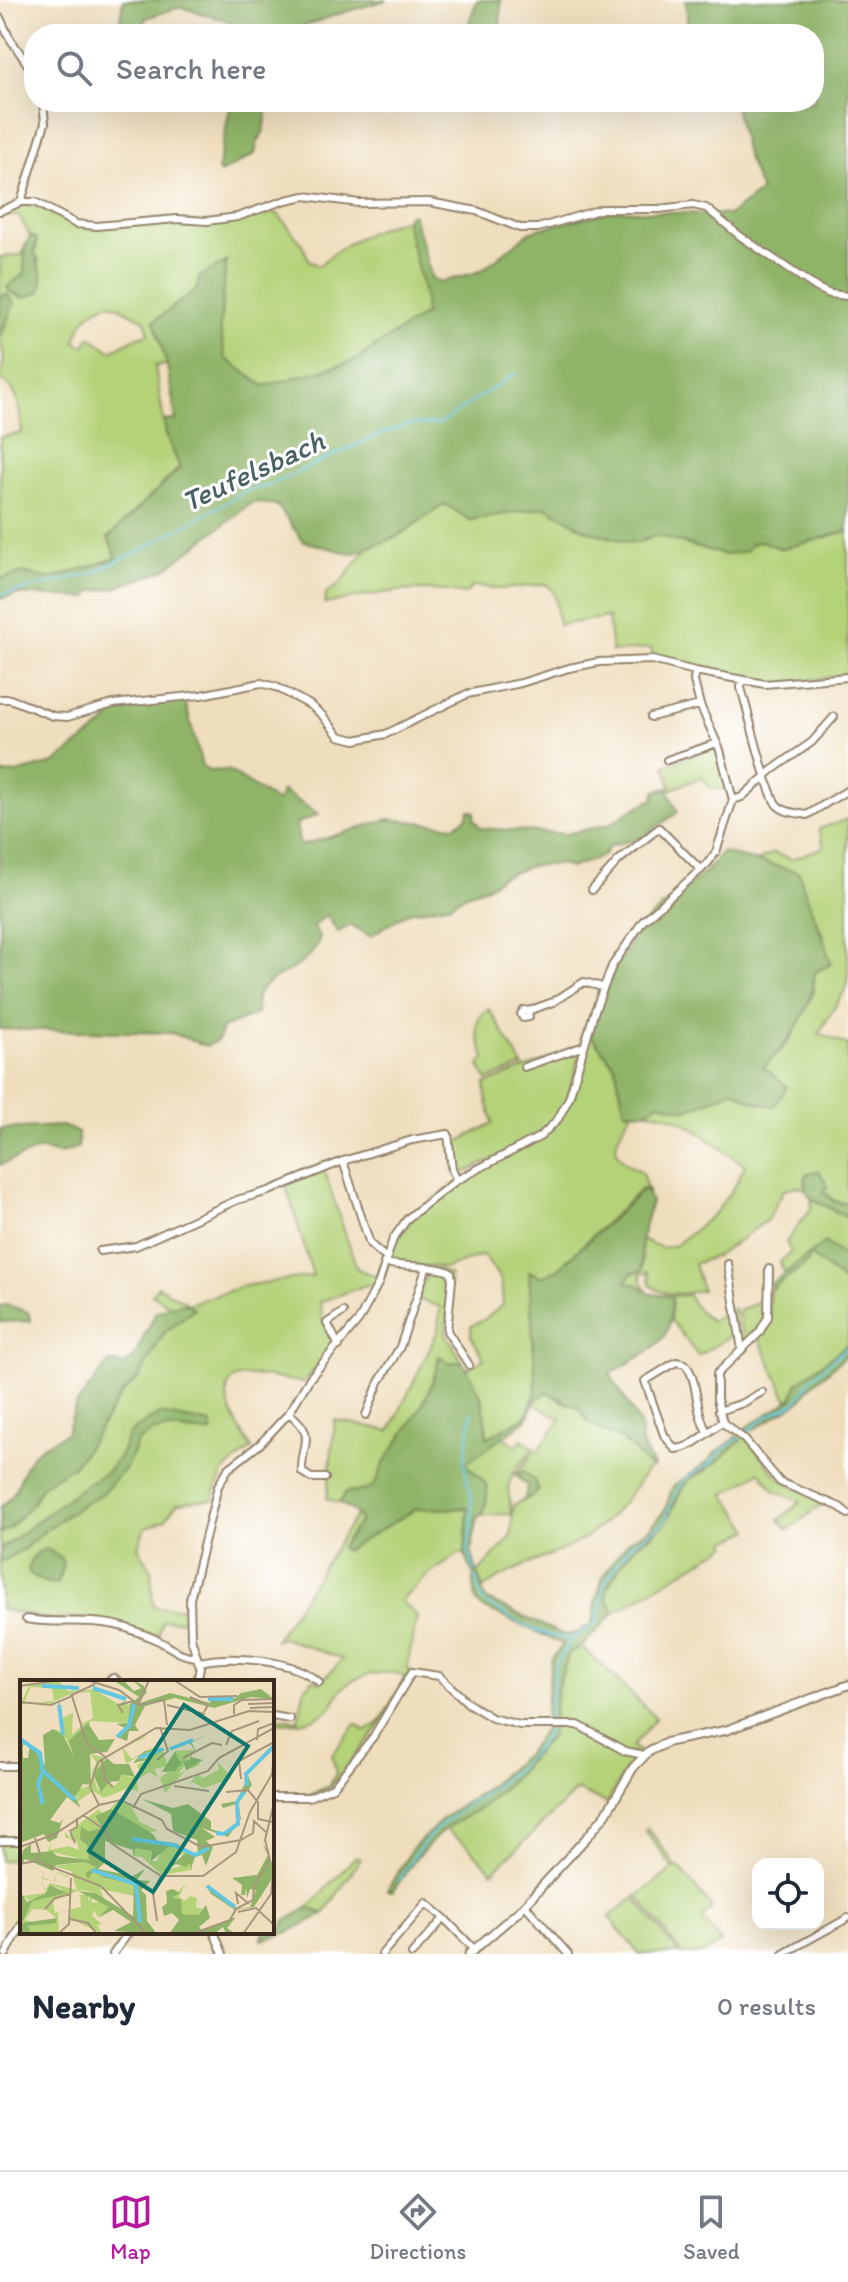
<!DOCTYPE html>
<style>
:root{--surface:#fff;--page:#f2f2f3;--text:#1f2937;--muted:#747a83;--line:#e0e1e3;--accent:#b5179e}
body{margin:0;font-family:Itim,sans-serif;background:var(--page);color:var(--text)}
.controls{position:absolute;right:24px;bottom:24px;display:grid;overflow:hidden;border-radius:16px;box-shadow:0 8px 32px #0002}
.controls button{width:72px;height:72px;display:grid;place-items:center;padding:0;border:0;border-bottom:2px solid var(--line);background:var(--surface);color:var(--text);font:40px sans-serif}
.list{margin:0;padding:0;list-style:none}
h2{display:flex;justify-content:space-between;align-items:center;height:104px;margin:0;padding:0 32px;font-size:34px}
h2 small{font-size:26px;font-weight:400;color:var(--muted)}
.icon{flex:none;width:44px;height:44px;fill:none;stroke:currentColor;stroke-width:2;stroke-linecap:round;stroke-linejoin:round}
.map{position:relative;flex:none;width:848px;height:1954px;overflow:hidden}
.search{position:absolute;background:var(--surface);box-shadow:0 8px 32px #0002;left:24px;right:24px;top:24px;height:88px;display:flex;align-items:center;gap:20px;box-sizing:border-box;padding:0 28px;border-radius:32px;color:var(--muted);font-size:30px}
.sheet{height:216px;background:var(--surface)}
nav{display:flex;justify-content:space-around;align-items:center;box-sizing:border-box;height:112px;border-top:2px solid var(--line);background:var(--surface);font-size:22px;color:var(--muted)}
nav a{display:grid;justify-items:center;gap:4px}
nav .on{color:var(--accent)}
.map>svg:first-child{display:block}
.green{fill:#b4d278;stroke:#787e4b;stroke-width:2;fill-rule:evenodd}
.forest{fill:#8fb468;stroke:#656f43;stroke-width:2}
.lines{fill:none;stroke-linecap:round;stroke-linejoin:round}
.stream{stroke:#64c7e1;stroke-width:2}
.minor-casing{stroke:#95846e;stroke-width:10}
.tertiary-casing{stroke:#95846e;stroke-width:11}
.minor{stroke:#fff;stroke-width:6}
.tertiary{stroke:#fff;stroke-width:7}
.labels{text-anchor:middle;stroke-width:6;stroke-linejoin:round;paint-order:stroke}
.water-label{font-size:30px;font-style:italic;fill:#496162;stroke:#fff}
.inset-river{fill:none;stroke:#64c7e1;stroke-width:4}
.inset-road{fill:none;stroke:#a7967d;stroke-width:2}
.view{fill:#0f766e;fill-opacity:0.15;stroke:#0f766e;stroke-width:4}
.inset-edge{fill:none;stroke:#3b2a1e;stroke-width:4}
</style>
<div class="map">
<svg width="848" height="1954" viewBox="0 0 848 1954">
<rect width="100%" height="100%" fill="#fff"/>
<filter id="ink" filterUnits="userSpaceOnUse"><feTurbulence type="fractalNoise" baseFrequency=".0125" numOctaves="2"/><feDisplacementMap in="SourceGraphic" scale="16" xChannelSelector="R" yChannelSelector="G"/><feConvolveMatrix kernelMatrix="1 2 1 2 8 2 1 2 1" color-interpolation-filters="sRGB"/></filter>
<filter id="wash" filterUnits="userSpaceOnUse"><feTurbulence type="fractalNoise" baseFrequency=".006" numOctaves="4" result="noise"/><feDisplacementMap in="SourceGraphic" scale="32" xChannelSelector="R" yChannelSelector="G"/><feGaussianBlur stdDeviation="1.8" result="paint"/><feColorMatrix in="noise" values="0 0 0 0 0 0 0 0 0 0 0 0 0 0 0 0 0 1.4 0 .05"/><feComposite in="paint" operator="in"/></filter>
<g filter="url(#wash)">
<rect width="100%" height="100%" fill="#efdebd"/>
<path class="green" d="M25,204L41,208L75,226L171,221L217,223L237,221L262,211L278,214L302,244L309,260L318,266C344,243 373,228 407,219L424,294L425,314L352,362L264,386L225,358L220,327L226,262L197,289L155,321L167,365L155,366L166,435L180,467L108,538L118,557L51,579L21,573L0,579V437L22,433C19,412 21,389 0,380L4,359L0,339L14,303L6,295L0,296V257L22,255L25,247L24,274L8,289L20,297L39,261L35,254L37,243L34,236H30L19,216H0V213ZM111,303L145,320L149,334L138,337L111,351L90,337L84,347L75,341C82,321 89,308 111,303Z
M445,504L470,520L546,507L586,530L627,542L647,540L656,535L698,548L746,551L751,544L762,541L782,549L848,531V674L839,677L780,682L750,681L653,658L651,648L612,652L608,617L558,625C556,612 559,590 545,584L504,589L473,586L465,594C416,584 372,594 325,604L326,593L339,585L367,548L396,537Z
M714,747L717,748L729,790L711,788L701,777L668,791H655L671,787L665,765Z
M848,819V985L819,1033L848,1045V1204L834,1201L806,1174L805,1189L796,1186L784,1190L767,1220L718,1255L694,1264L702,1290C686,1294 662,1298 650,1284L648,1272L640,1275L646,1291L638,1285L625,1283L632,1273L642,1271L641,1239L662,1248L676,1245L716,1212L736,1184L745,1165C716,1147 682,1111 646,1112L659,1103L687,1110L734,1090L751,1100L764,1067L790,1041L813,994L815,971L824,937L804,894L799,873L757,861L773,853L792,859L824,847L819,829Z
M489,1009L523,1066L487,1080L479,1066L485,1058C479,1039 468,1021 489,1009Z
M590,1035L615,1066L625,1111L632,1113C612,1141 607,1157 641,1171L649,1194L648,1190L641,1189L558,1269L543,1277L530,1272L536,1393L525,1417L487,1439L483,1400L467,1369L484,1359L471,1336V1326L485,1319L503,1305L501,1280L483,1255L446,1268L391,1263L388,1260C405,1206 463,1179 510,1154C526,1146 542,1141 555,1126C576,1103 581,1064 590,1035Z
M578,1048L581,1051C575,1072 571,1098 558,1116C540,1141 490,1160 462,1174L455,1173L452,1145L493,1123L486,1097L485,1084Z
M324,1170L357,1269L379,1277L375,1287L366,1285L320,1302L323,1320L335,1345L304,1383C288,1380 248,1371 234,1379C214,1391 243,1436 252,1448L223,1472L212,1500H196L177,1504L165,1520L145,1528L138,1547L151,1569L153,1604L156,1607L187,1609L186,1620L163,1621L157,1638L108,1621L77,1618L52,1620L0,1609V1562L24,1549L44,1531L84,1503L103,1493L126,1467L138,1441L154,1431L171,1429L207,1433L211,1424L160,1414L136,1428L128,1436L120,1456L106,1473L86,1484L0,1550V1533L32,1504L42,1486L72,1466L83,1454L120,1396L138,1379L163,1334L193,1309L189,1304L243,1286L313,1276L286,1185Z
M811,1198L848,1218V1260L832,1247L822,1263L848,1285V1344L788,1401L758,1336L767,1322L771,1283L772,1288L808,1262V1255L785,1274L780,1262L791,1252L786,1242L812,1207Z
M437,1270L450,1275L446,1333L462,1361L450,1363L439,1357C432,1406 397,1443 374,1485L364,1491L346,1492L340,1503L327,1499L335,1420L390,1431L438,1331L440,1307L417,1299L428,1271Z
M158,1286L187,1303L170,1306L152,1294Z
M688,1295L696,1308L711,1321L734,1308L737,1332L698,1356L670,1319L672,1296Z
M766,1298C767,1320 759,1329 744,1345L738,1311Z
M547,1392L566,1403L578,1407L588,1422L606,1433L622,1439L653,1467L647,1470C629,1496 611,1521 583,1539C552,1559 512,1565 483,1589L478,1573L511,1537L513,1505L534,1495L537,1485L524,1472L515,1475L536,1450L538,1451L561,1419L534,1404L540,1395Z
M741,1431L778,1477L794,1487L829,1499L788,1530L779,1520L801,1501L775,1491L760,1472L725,1494L750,1530L726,1542L728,1545L615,1612L606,1599L607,1588L621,1564L635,1546L652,1536L668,1519L682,1488L691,1478L706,1471Z
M502,1436L517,1446L522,1439L534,1448L515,1470L508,1486L511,1514L482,1515L486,1504L464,1464Z
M469,1508L465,1554H459L427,1576L401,1601L417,1616L407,1668L411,1671L382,1722L331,1787C314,1798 296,1797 276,1796H305L329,1786L336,1774L332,1755L356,1724L366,1731L380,1722L405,1678C393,1667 357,1675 345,1686C337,1693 334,1706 326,1712C312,1722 291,1724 276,1722V1718L298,1720L305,1686H308L313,1679L321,1682L343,1659L283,1638L275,1640C304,1598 329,1556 357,1514L360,1521L341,1547L345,1550L416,1509Z
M581,1647L604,1667L656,1718L632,1747L640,1753L624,1772L607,1804L577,1790L493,1872L469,1847L444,1828L481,1808L511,1781L550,1736L557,1690L569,1652Z
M648,1828L675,1865L674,1868L679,1867L712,1908L702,1919L721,1942L705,1954H682L639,1898L637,1900L679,1954H639L609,1917L673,1869L645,1830Z
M0,1843H22V1857L0,1861Z
M356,1856L361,1858L324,1914L308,1908Z"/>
<path class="forest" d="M123,0H387L335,15L282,34H235L229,21L180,7L146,18L140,34H118Z
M477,0H501L500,29L496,34H465Z
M686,0H848V531L782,549L762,541L751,544L746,551L724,555L656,535L638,543L627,542L586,530L546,507L470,520L445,504L396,537L352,554L303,541L277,505L253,502L164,570L115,588L92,591L87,598L16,594L0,599V579L21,573L51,579L117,558L108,538L180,468L166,435L164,421L176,420L167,365L154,321L197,289L199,277L226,262L220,327L225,358L264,386L352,362L425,314L424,294L406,223L407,216L413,214L432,279L442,282L481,271L531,231L614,210L729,215L761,191L746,155L734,102H814V34H688Z
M231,102H269L264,130L257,144L255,154L220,173L218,169Z
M30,236L37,239C37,243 34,248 35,252C36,269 47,270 40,292L24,298L10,292L7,287L24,274L25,247Z
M7,294L14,303L0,339V296Z
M185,701L202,766L209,771L228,770L277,802L282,791L319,814L296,824L300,846L389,819L455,826L466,818L469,810L475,812L474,819L481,828L566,834L610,824L633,809L654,799L655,791H668L678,812L641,838L609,846L603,856L570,868L561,864L530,866L501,877L487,887L466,894L451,904L409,912L370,936L351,925L338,932L326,915L313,927L320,937C311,970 269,974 258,994C255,1000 257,1008 257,1014L222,1028L218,1040L206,1046L172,1033L0,1029V774L16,773L54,763L100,728L120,709Z
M721,852L799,872C807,904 823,932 831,964L815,972C811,1012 792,1039 764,1067L787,1087L774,1107L751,1100L734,1090L687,1110L659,1103L646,1112L625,1111L615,1066L590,1035C603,991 619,948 653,915C675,894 705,878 721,852Z
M63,1126L78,1133V1147L59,1154L40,1149L0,1165V1129Z
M819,1171L826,1181L827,1187L823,1191L834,1201L848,1204V1218L811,1198L805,1189L806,1174Z
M645,1188L651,1202L641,1239L642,1271L632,1273L626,1282L638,1285L651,1294L672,1296C671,1308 671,1324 665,1335C654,1352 626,1363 610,1374L641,1426V1441L653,1467L646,1464L622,1439L591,1425L578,1407L547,1392L536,1400L526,1420L465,1464C487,1482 493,1486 482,1515L478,1516L471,1551L485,1599L561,1634C574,1637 582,1630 593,1623L596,1601L603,1577L615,1558L629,1541L649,1529L665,1510L673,1486L707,1463L715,1453L738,1437L741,1440L717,1462L691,1478L682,1488L664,1524L635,1546L621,1564L607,1588L606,1598L615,1612L581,1647L569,1653L557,1690L551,1736L511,1781L481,1808L444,1829L416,1858L393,1891L387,1890L412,1849L443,1819L492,1784L526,1754L544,1730L551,1660L563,1644L481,1607L476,1601L473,1573L465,1554L468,1508L416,1509L345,1551L341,1548L360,1521L357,1514L340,1503L346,1492C354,1491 364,1492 371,1488C379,1481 380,1469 386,1460C408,1426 433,1398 439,1356L450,1363L462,1361C482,1392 484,1402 487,1438L525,1417L536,1393L529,1271L543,1277L558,1269Z
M825,1242L848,1260V1285L810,1255L808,1262L772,1289V1283Z
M187,1303L194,1309L163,1334L138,1379L120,1396L83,1454L72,1466L42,1486L32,1504L9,1529L0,1533V1507C20,1494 18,1476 30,1458C39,1445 55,1441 67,1432L76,1405L109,1362L125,1365L133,1359L156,1312L170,1306Z
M8,1305L28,1312L31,1321L0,1322V1306Z
M848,1344V1354L809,1388L800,1401L745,1435L741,1431L792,1399L797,1383Z
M160,1414L211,1424L213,1431L207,1433L171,1429L154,1431L138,1441L126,1467L103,1493L84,1503L44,1531L24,1549L0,1562V1550L86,1484L106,1473L120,1456L128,1436L136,1428Z
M524,1471L534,1480L539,1491L525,1500L527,1485L515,1475Z
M47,1549L60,1557L63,1563L58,1584L44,1582L29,1573C27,1560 35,1552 47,1549Z
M308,1908L324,1914L287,1933L262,1940L263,1934L283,1928L285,1921Z"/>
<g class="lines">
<path class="stream" d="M0,595L88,575L139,551L247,491L268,486L378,435L407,425L439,424L516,373
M472,1412L464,1464L471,1496L472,1528L468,1548L475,1572
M744,1434L763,1419L796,1402L811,1379L848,1346
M476,1578L482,1601C508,1617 539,1637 571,1639
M549,1721L555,1666L571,1639L597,1623L605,1582L630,1546L665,1522L673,1498L684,1479L709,1465L720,1452L739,1438
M398,1881C411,1862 422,1841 439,1827C466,1804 540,1762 548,1728"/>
</g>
</g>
<g filter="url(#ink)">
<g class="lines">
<g class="minor-casing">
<path id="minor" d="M0,18L9,37L34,74
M21,202L45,123L43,102
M0,211L21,202H35L76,224L96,226L177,219L207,221L237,217L286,200L305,196L359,203L429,202L477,211L520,228H538L602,209H659L693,205L706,208L740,236L817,288L830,294L848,296
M742,681L741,688C748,710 766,791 777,805C785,813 797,813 807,815L848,790
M0,699H10L53,716L67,717L113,704L201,695L261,683L276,687L310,705L322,715L339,736L355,740L386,734L467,694L521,683L569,668L599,662L652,660L695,671L765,684L848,677
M651,717L700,705
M667,760L717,743
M733,800L742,797L772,770L812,742L834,717
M592,890L619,860L659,828L701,870
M528,1011L529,1017L523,1018L521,1014L524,1010L528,1011L553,1002L584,982L602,987
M524,1067L584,1046
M343,1161L370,1244L385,1257
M100,1251L136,1246L237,1200L269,1191L343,1161L412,1140L448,1134L452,1170L457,1180
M384,1263C401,1267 439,1265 451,1273L452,1280L447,1331L469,1365
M728,1264L742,1350
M769,1269L768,1317L759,1333L717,1374V1399L723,1423L744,1439L780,1482L840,1507L848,1514
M339,1346L327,1323L343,1312
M719,1411L743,1403L762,1392
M289,1413C318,1437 301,1442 302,1472L311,1478H325
M366,1415L379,1382L400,1347L426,1269
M707,1432C694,1410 699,1380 685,1364L676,1362L645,1381L664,1435L675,1449C691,1449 709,1431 722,1422
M26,1619C60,1625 93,1617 127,1628C137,1632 147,1635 157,1640C170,1646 181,1657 197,1657
M199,1662C232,1655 293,1659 319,1682
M108,1682L113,1678L119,1682
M197,1682L200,1667L191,1638L190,1599L218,1486L228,1469L260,1444L289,1413L310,1378L359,1320L379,1282L393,1239L408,1218L457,1180L541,1136L558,1119L569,1098L594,1013L612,966L643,921L707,864L716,852L733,800L720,750L700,705L694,681L695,671
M272,1716L290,1719
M0,1766H22
M272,1797H309L333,1787L373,1737L412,1672L439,1676L469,1704L492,1718L520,1725H578L625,1751L644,1755
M0,1841H22
M525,1905L568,1954
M214,1932L223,1954
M6,1954L22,1924
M113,1954L129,1932
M382,1954L426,1903L444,1918
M412,1954L444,1918L474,1949
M783,1954L848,1918"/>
</g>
<g class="tertiary-casing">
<path id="tertiary" d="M469,1954L519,1911L588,1836L606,1814L633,1768L648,1752L668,1742L727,1730L848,1685"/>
</g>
<use href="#minor" class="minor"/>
<use href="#tertiary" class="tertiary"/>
</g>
</g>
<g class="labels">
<g class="water-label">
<text transform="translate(253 471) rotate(-25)" y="10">Teufelsbach</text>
</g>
</g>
<g transform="translate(20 1680)">
<rect width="254" height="254" fill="#efdebd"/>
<path d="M38,0L48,11L60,10L39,19L42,31L41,39L53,33L52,55L63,44L58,32L63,43L73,38L70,12L55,13L73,9L100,25L103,21L111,22L106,24L112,26L109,43L70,41L69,52L49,61L52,76L46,58L35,52L33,49L42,52L38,20L0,25L9,6L5,4ZM11,7L32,8L34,24L4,22ZM128,53L124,58L103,68L112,79L131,68L142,69L148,86L134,89L139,98L129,92L117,100L118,111L106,109L84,118L73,111L57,122L56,110L71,105L72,91L77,83L70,74L86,78L73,94L77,108L80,111L90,101L93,107L101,99L99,85L107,86L102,92L110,97L121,95L117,85L127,80L117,77L106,84L102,67ZM174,70L158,95L177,83L181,84L165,91L145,113L140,98L160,83L155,71ZM198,82L212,98L184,108L172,102L166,109L177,94L183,98L198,90ZM97,121L110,125L120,142L138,151L124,153L90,129ZM79,129L82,134L75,137L82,148L68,151L61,146L64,158L60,159L51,153L67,165L70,181L28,171L31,161L30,170L48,166L59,170L57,162L45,157V152L51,159L50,155L51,150ZM151,165L168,172L152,179L147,190L170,183L172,190L142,195L122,177L113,176L116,168H124L132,171L129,181H137L142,169ZM65,182L77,187L65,193L68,198L74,189L84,198L114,204L115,216L80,209L84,219L73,212L60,210L33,221L35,233L61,227L60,215L69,213L68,222L72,214V223L83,221L90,228L78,237L74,230L72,236L82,244L77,245L82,254L49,238V230L38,233L39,252L11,254L6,247L37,239L27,230L12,229L5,240L13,242L5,247L2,244L11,220L42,209L30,205L29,210H25V214L17,218L11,219L10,221L3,216L25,213L22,200L24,189L23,198L34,201L37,192L48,196L50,198L37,193L35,201L51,204L22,199L25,210L30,203L57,210L51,191L34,186ZM164,205L169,207L164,206L159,217L165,221L170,216L177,218L176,227L182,229L185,224L178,235L161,234L159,219H152Z" fill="#b4d278" fill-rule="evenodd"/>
<path d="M93,0L104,1L114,11L121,8L112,0L123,5L127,12L117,24L150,13L190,23L191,18H215L211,22L221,13L241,9L254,19L231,17L194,28L155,18L125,26L115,45L119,51H109L107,61L97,57L105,48L96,44L108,43L110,24L119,17ZM68,43L79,60L95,59L87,72L70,74L71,105L63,104L55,117L61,128L47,117L30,140L40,143L43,138L37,158L28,162L24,154L0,163V59L8,64L3,65V78H8L10,64L25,85L23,55L33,49L43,55L53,75L49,61ZM196,52L171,62L175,69L171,77L183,80L166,90L163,81L155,91L142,92L155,71L160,82L162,81L169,80L174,69L169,62L163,66L155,68L127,72L120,78L129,80L130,85L127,80L113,83L124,71L153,68ZM87,78L94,84H109L115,97L102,94L99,101L89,102L81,112L73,94ZM228,96L232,105L218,123L221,139L208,157L182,148L195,157L186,161L193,167L186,186L182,175L175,177L171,189L170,183L166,187L156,184L142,193L168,171L151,165L130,182L132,171L116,168L113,176V170L85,161V182L78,189L113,196L125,189L117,200L130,201L121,210L126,215L127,241L137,254L94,251L111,242L93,230L78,238L89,227L58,211L75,213L113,236L114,204L84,198L74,190L68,199L65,193L76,187L65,182L36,185L33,191L5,179L0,187L3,170L11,164V173L32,171L37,176L69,180L67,165L51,153L60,159L61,146L68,151L82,148L75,136L91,129L133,154L138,162L155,163L178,175L177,160L153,151L151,134L122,119L153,128L168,124L191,141V149L204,153L220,139L216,124L203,128L201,124L217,121ZM242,163L249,173V181L254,182V196L234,227L215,230L191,214L186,205L218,229L230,227L236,210L230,209L227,218L226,208L225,215H221L222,205L212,198L237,195L248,175ZM30,205L47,213L12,221L2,243L37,238L36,243L8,246L11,254H0V211L7,222L25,214ZM153,209L160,213L152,218L161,219L162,234L178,235L186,225L190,238L179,247L182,250L216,237L207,248L214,253L206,254L203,247L194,254H149L159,240L152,233L144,236L142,227L147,223L146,211Z" fill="#8fb468"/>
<path class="inset-river" d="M22,6L59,8M73,8L106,19M188,19H213M39,25L43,55M97,57L109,46L114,24M0,59L20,73L23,93M150,69L173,60M119,78L143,69M22,90L55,120M22,94L18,104L23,124M227,106L226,94L254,66M196,153L204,154L218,144L217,122L224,112M112,159L154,165L175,175L189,168M72,190L116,204L120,242M187,206L215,227"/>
<path class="inset-road" d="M67,0L99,10L119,25L144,20L147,45M154,0L180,17L217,16M0,6L41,0M50,16L75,4M170,17L188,25L184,32M0,22L31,25L52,16L67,64L87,78M228,24L254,23M118,25L129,0M147,25L185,34M230,28L254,27M229,31L254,32M103,33L98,25L114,21M214,34V25L222,20L254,19M237,60L238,49L254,43M206,65L212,51L239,41M163,78L192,63L202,65M199,78L254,48M82,80L85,99L93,107M137,80L148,71L140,47M221,99L219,81L254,62M154,106L189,111M206,112L228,110L238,122V139L252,142M79,125L70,107L78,82L136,48L170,50L229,31M113,128L121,114L188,91L199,78M63,135L85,150L91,163L141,196H183L216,172L230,132L252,94L254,74M15,158L20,174L16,181M221,160L233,153L234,141L247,153M55,163L50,151L57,147V138M0,167L35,154L79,125L101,120L142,140L147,149L181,167L221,160M0,184L16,181L81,206L127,254M218,224L216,213L229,224M25,229L35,218L51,214M218,232L236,228L254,245M50,239L68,243L77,254M137,241L133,213L141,196M38,254L49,244L51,198M172,254L210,240L216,229L233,220L234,206L250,180L245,160L254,123M223,254L251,214L254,185"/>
<path class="view" d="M164,25L228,66L133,212L69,171Z"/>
<rect width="254" height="254" class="inset-edge"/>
</g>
</svg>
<div class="controls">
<button><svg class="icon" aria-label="locate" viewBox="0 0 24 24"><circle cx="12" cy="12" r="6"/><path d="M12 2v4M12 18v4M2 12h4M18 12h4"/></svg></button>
</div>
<div class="search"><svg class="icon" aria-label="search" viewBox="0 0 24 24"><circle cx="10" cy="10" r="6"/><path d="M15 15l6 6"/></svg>Search here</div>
</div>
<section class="sheet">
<h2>Nearby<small>0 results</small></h2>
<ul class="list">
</ul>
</section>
<nav>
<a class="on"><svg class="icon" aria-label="map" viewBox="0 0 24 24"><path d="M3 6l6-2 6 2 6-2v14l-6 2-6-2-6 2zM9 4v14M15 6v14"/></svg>Map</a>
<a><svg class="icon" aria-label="directions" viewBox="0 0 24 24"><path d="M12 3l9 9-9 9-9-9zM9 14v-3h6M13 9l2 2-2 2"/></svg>Directions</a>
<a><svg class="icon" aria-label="saved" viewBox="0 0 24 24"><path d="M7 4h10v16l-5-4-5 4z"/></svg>Saved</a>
</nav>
